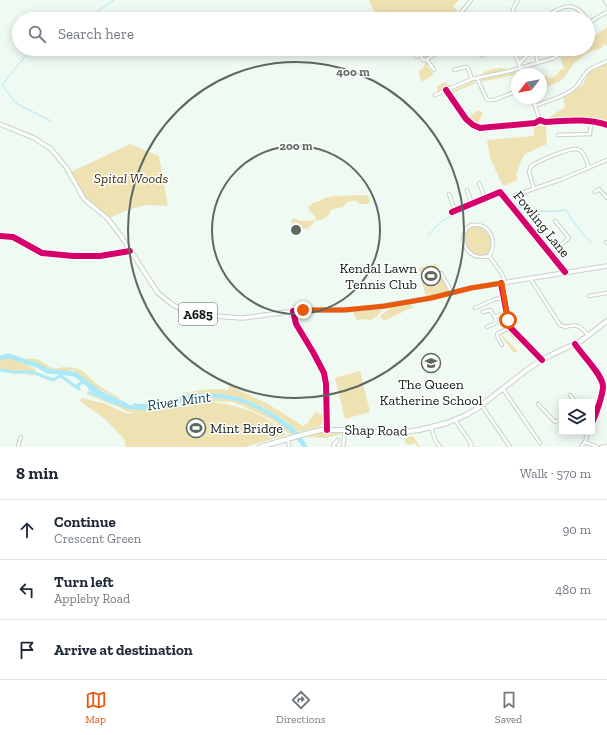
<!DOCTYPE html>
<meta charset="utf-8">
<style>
:root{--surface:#fff;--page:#f6f6f7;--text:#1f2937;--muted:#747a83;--line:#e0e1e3;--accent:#ea580c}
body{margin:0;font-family:"Zilla Slab",serif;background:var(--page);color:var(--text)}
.controls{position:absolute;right:12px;bottom:12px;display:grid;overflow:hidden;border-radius:0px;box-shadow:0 2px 10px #0003}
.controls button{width:36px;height:36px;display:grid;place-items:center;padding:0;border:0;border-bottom:1px solid var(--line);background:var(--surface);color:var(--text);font:20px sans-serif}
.compass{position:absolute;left:511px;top:68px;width:36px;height:36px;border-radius:50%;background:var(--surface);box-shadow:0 2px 10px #0003;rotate:239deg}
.stop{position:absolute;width:12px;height:12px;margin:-9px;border:3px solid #ea580c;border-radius:50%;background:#fff}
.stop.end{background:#ea580c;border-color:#fff;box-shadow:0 1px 4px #0008}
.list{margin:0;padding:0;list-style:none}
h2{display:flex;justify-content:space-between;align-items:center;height:52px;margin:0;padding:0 16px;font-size:17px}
h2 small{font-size:13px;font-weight:400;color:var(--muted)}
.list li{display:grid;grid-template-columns:26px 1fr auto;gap:12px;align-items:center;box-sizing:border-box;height:60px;padding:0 16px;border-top:1px solid var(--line)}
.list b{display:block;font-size:15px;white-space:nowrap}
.list p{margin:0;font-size:13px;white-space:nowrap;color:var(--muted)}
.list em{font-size:13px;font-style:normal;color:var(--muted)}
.icon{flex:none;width:22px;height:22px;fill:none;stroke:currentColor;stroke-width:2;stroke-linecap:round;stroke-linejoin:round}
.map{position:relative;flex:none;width:607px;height:447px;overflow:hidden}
.search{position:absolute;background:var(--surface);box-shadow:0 2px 10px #0003;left:12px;right:12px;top:12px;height:44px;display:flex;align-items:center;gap:10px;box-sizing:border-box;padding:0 14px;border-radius:22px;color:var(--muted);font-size:15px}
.sheet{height:232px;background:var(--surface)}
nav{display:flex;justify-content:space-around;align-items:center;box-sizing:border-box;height:56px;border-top:1px solid var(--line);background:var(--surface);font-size:11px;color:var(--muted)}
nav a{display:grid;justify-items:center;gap:2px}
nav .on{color:var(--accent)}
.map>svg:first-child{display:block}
.green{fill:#eee2b3}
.water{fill:#ace9f7}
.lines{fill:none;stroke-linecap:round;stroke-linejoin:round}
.stream{stroke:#ace9f7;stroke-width:1}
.canal{stroke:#ace9f7;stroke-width:3}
.river{stroke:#ace9f7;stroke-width:5}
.street-casing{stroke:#c7d2ca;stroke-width:4.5}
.secondary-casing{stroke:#c7d2ca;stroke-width:5.5}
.primary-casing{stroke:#c7d2ca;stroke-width:5.5}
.highway-casing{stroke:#c7d2ca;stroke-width:6}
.street{stroke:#fdfefd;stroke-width:2.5}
.secondary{stroke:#fdfefd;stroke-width:3.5}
.primary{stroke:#fdfefd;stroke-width:3.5}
.highway{stroke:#fdfefd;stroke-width:4}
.cycleway-casing{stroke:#fff;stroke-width:8}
.cycleway{stroke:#d6006c;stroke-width:6}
.route{stroke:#ea580c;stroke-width:5}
.ring{fill:none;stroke:#5d6860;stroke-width:2}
.labels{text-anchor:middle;stroke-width:3;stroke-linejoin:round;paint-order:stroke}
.shield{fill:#fff;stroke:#575f59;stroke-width:1}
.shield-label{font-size:13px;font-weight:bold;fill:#0f1a12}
.park-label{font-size:14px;font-style:italic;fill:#3e300b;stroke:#fff}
.street-label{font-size:14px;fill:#0f1a12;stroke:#fff}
.poi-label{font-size:14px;fill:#0f1a12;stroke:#fff;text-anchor:end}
.water-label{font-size:15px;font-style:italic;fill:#093d49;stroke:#fff}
.centre{fill:#5d6860;stroke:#fff;stroke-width:2}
.ring-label{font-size:12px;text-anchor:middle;font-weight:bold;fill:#5d6860;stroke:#fff;stroke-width:3;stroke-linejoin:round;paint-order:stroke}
</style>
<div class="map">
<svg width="607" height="447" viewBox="0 0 607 447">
<rect width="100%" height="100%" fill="#effaf2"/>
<path class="green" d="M369,0H459L453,6L459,13L458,16H456L453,19H379L372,8Z
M607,27V45L606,46L604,44L601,46L603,47L600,49L591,51L584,55L574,63L564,78L560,81L547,87L543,77L547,76L548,79L556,76L560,70L564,69L560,57L562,55L564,56L569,49H588V40Z
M427,49H436V52L426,59L423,58L422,55L426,52Z
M516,49H532L524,54L522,58L518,56Z
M427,62L429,63L427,66L434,74L422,82L418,72L424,67L425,63Z
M607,63V122L603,121L576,119H547L565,107L563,96L572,93L583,84L589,72Z
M504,68L508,70L480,75C487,69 495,68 504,68Z
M515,72H518L520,74L480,82L482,79Z
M474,81L476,83L450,94L452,91Z
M444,82L451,86L438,92L437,86Z
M478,110L483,113L478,124L472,122L468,118Z
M534,126H546L547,144L525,154L522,159L516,174L518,180L503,186L490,158L487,140L534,136Z
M130,144L159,156L168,206L146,205L128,210L109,218L93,204L81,192L71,172Z
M364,195L368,196L370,199L369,204H359L356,201H352L347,202C343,210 338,206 331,210L328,216L321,220L315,221L308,229L299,228L293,230L291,222L292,219L294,218L302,221L316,220C315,214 309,212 308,207L313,203L319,201L325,198L334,196Z
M472,226C487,224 501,248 486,255C471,263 456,234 472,226Z
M436,264L449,292L427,297L425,294L419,268Z
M411,304L413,307L390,318L383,321L380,316L390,308Z
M381,309L382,311L376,317L369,321L368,319L357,320L354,314V312H355Z
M508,330H510L523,343L521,345L509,334L510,332L509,333L506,331L502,335L518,351L514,353L500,334Z
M6,358L18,360L36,370L33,376L25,373L14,374L2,370L0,371V361Z
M28,358C41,358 43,364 53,368C58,369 61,367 66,367C69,367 74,368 78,369C85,371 87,376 92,380C100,388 111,392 121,399L120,400L95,387L74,370H72L62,372L46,370L38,363L28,360Z
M360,371L370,412L345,419L335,378Z
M228,385L268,404L303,426L308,423L315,412L323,415V422L319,427L298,432C293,425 286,421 279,417C257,402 233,393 207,394C200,394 194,394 188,395L185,393C198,390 215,388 229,390Z
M87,393C108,401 127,411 149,409C158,408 167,404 177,403V406L178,407C189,404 199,402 209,402C229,403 256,411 272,422C277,425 281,430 286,435L245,447H126L124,439L105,419L80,401L82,398L106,404L127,414L135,412H127L121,408L86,394Z
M219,397C245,401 274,413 292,434H289L272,420L243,406L232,402L213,401L185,403V401L194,399Z
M338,431L341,433L342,434L325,438L307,437V435L324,432Z
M413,436L420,447H418L415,443L408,445L404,441L408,437Z"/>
<path class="water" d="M88,382C100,391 113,397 127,403V404L130,405H133L134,403C148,406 167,401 181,397C185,396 189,394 193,394C235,390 262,404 295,428L290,431C261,407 233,394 195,399C189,399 183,402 178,403C175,404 172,404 169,404C157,406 148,411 136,410C119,408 103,399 87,393L88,391L93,393L88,389Z"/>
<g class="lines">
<path class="stream" d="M85,19L97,12L114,0
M31,49L2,85L17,104L51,121
M515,205C529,213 551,212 566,210C574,223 580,232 591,242
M428,235L442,221L465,210L497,197H500"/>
<path class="canal" d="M0,370L14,372H32L53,380L58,377L61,376L79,389
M76,387L81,383L85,382"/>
<path class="river" d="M0,358L9,356L39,366L47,371L75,374L94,389
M287,426C295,432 300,438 305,447"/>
<g class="street-casing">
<path id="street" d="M605,0L607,4
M461,19L460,14L471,0
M510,19L514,7L518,0
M545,19C554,10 569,1 580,11C583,13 585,16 586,19
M588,23L607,12
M462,49L463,51
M513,49L523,74
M535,50L538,63
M420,55L423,60H426L437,53H441L446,49
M482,56L492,49
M416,57L425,51
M427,60L434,70
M519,64C524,58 528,53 535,50
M454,70L466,67L468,68L472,79
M477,78L486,98L488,100H494L517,91
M446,90L466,119L473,125L480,128L535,123L540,120L545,122C567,121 585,118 607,125
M435,95L472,79L510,71L554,58L558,55L563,49
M532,98L540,120
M535,106C547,101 561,98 572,90C580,85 581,77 588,71C593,66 601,65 607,61
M558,135L590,134L591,121
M479,183L485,198
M534,189L529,172L531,166C538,161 567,149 575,149C578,149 579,150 581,151C585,154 587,163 589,168
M467,190L472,204
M595,192L599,189L607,198
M449,194L455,211
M516,195L562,179L607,160
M452,212L500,192L565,272
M471,225C490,222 498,241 489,256C484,257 478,258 473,255C463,249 459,232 471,225Z
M0,236L13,237L42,253L73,256H100L130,251
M606,242L607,243
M551,253L569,238L555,221
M489,256L502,274L505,282
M441,273L452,293
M530,278L560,325L566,327C577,323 581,327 588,335
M502,283L508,320L510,327L542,360
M589,296L607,293
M475,308L493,300L504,297
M483,312L490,310L495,317
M487,327L494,324L496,322L495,317L506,312
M575,344C582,355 602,374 603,386C603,395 596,414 592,423
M502,345L498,338L497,334L510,327
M503,389L540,443
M570,395L576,402
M538,404L555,422L562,419
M482,406L510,447
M455,420L472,445L470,447
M431,428L436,442L440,447
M288,439L289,447
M585,442L597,447
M18,447L20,439L21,437
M335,447L333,446L335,443L338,440
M343,447L345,430
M581,447L585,442L588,432
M601,447L607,446"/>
</g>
<g class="secondary-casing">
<path id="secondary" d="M293,311L296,324L313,352L324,373L326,384L327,430"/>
</g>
<g class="primary-casing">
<path id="primary" d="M0,124L34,138L51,149L66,167L84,199L108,219L121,236L158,293L173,305L187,312L200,315L243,318L303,310H344L371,308L431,298L471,288L607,266"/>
</g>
<g class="highway-casing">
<path id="highway" d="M260,447L301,435L321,430H345L399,433L419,430L447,423L466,415L478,408L528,369L549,356L581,341L607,321"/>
</g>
<use href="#street" class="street"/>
<use href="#secondary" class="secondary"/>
<use href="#primary" class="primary"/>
<use href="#highway" class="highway"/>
<g class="cycleway-casing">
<path id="cycleway" d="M446,90L466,119L473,125L480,128L535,123L540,120L545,122C567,121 585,118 607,125
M452,212L500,192L565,272
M0,236L13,237L42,253L73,256H100L130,251
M501,283L508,320L510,327L542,360
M293,311L296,324L313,352L324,373L326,384L327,430
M575,344C582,355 602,374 603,386C603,395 596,414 592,423"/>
</g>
<use href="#cycleway" class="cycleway"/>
</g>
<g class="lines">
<path class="route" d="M303,310H344L385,306L431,298L471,288L502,283L508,320"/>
</g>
<g class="ring">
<circle cx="296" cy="230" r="84"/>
<circle cx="296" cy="230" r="168"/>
</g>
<defs>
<g id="stadium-ring" transform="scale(1)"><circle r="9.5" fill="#fff" stroke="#5d6860" stroke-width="1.5"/><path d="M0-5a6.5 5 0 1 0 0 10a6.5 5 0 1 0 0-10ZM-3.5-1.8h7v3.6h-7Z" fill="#5d6860"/></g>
<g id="school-ring" transform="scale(1)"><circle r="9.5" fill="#fff" stroke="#5d6860" stroke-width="1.5"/><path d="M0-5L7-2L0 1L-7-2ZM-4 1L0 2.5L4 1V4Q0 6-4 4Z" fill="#5d6860"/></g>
</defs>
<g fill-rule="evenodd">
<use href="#stadium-ring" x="431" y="276"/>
<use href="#school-ring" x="431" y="363"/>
<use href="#stadium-ring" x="196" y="428"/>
</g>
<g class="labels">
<rect class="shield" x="179" y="303" width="38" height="22" rx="3"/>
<g class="shield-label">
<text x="198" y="319">A685</text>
</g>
<g class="park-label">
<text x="131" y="183">Spital Woods</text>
</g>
<g class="street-label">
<text transform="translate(542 224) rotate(51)" y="5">Fowling Lane</text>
<text transform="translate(376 430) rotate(1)" y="5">Shap Road</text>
</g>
<g class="poi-label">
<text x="417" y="273">Kendal Lawn<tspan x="417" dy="16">Tennis Club</tspan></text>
<text x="431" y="389" text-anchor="middle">The Queen<tspan x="431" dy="16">Katherine School</tspan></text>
<text x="210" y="433" text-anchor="start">Mint Bridge</text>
</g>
<g class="water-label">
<text transform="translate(179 401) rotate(-8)" y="5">River Mint</text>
</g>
</g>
<circle cx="296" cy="230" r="6" class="centre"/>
<g class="ring-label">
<text x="353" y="76">400 m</text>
<text x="296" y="150">200 m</text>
</g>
</svg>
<div class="controls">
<button><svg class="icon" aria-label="layers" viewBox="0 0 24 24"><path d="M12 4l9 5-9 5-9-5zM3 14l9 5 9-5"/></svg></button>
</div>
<svg class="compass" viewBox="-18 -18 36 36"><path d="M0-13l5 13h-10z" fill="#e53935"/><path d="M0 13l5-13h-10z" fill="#747a83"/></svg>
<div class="stop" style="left:508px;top:320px"></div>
<div class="stop end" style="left:303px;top:310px"></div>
<div class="search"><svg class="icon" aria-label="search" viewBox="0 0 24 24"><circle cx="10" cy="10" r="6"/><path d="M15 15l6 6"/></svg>Search here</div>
</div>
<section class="sheet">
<h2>8 min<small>Walk · 570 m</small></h2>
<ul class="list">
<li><svg class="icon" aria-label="ahead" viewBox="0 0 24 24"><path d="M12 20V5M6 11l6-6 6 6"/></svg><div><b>Continue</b><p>Crescent Green</p></div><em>90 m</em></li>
<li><svg class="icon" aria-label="left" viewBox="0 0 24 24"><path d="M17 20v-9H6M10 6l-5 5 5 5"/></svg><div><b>Turn left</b><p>Appleby Road</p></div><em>480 m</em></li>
<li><svg class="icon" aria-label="arrive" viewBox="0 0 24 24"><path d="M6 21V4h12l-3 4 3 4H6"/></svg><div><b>Arrive at destination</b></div></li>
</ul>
</section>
<nav>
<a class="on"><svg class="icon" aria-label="map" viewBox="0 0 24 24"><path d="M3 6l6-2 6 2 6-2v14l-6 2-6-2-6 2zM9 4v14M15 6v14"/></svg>Map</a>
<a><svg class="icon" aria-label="directions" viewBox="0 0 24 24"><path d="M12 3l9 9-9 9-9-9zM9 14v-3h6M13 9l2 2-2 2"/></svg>Directions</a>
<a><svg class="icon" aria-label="saved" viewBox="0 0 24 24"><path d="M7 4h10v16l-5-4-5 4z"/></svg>Saved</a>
</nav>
